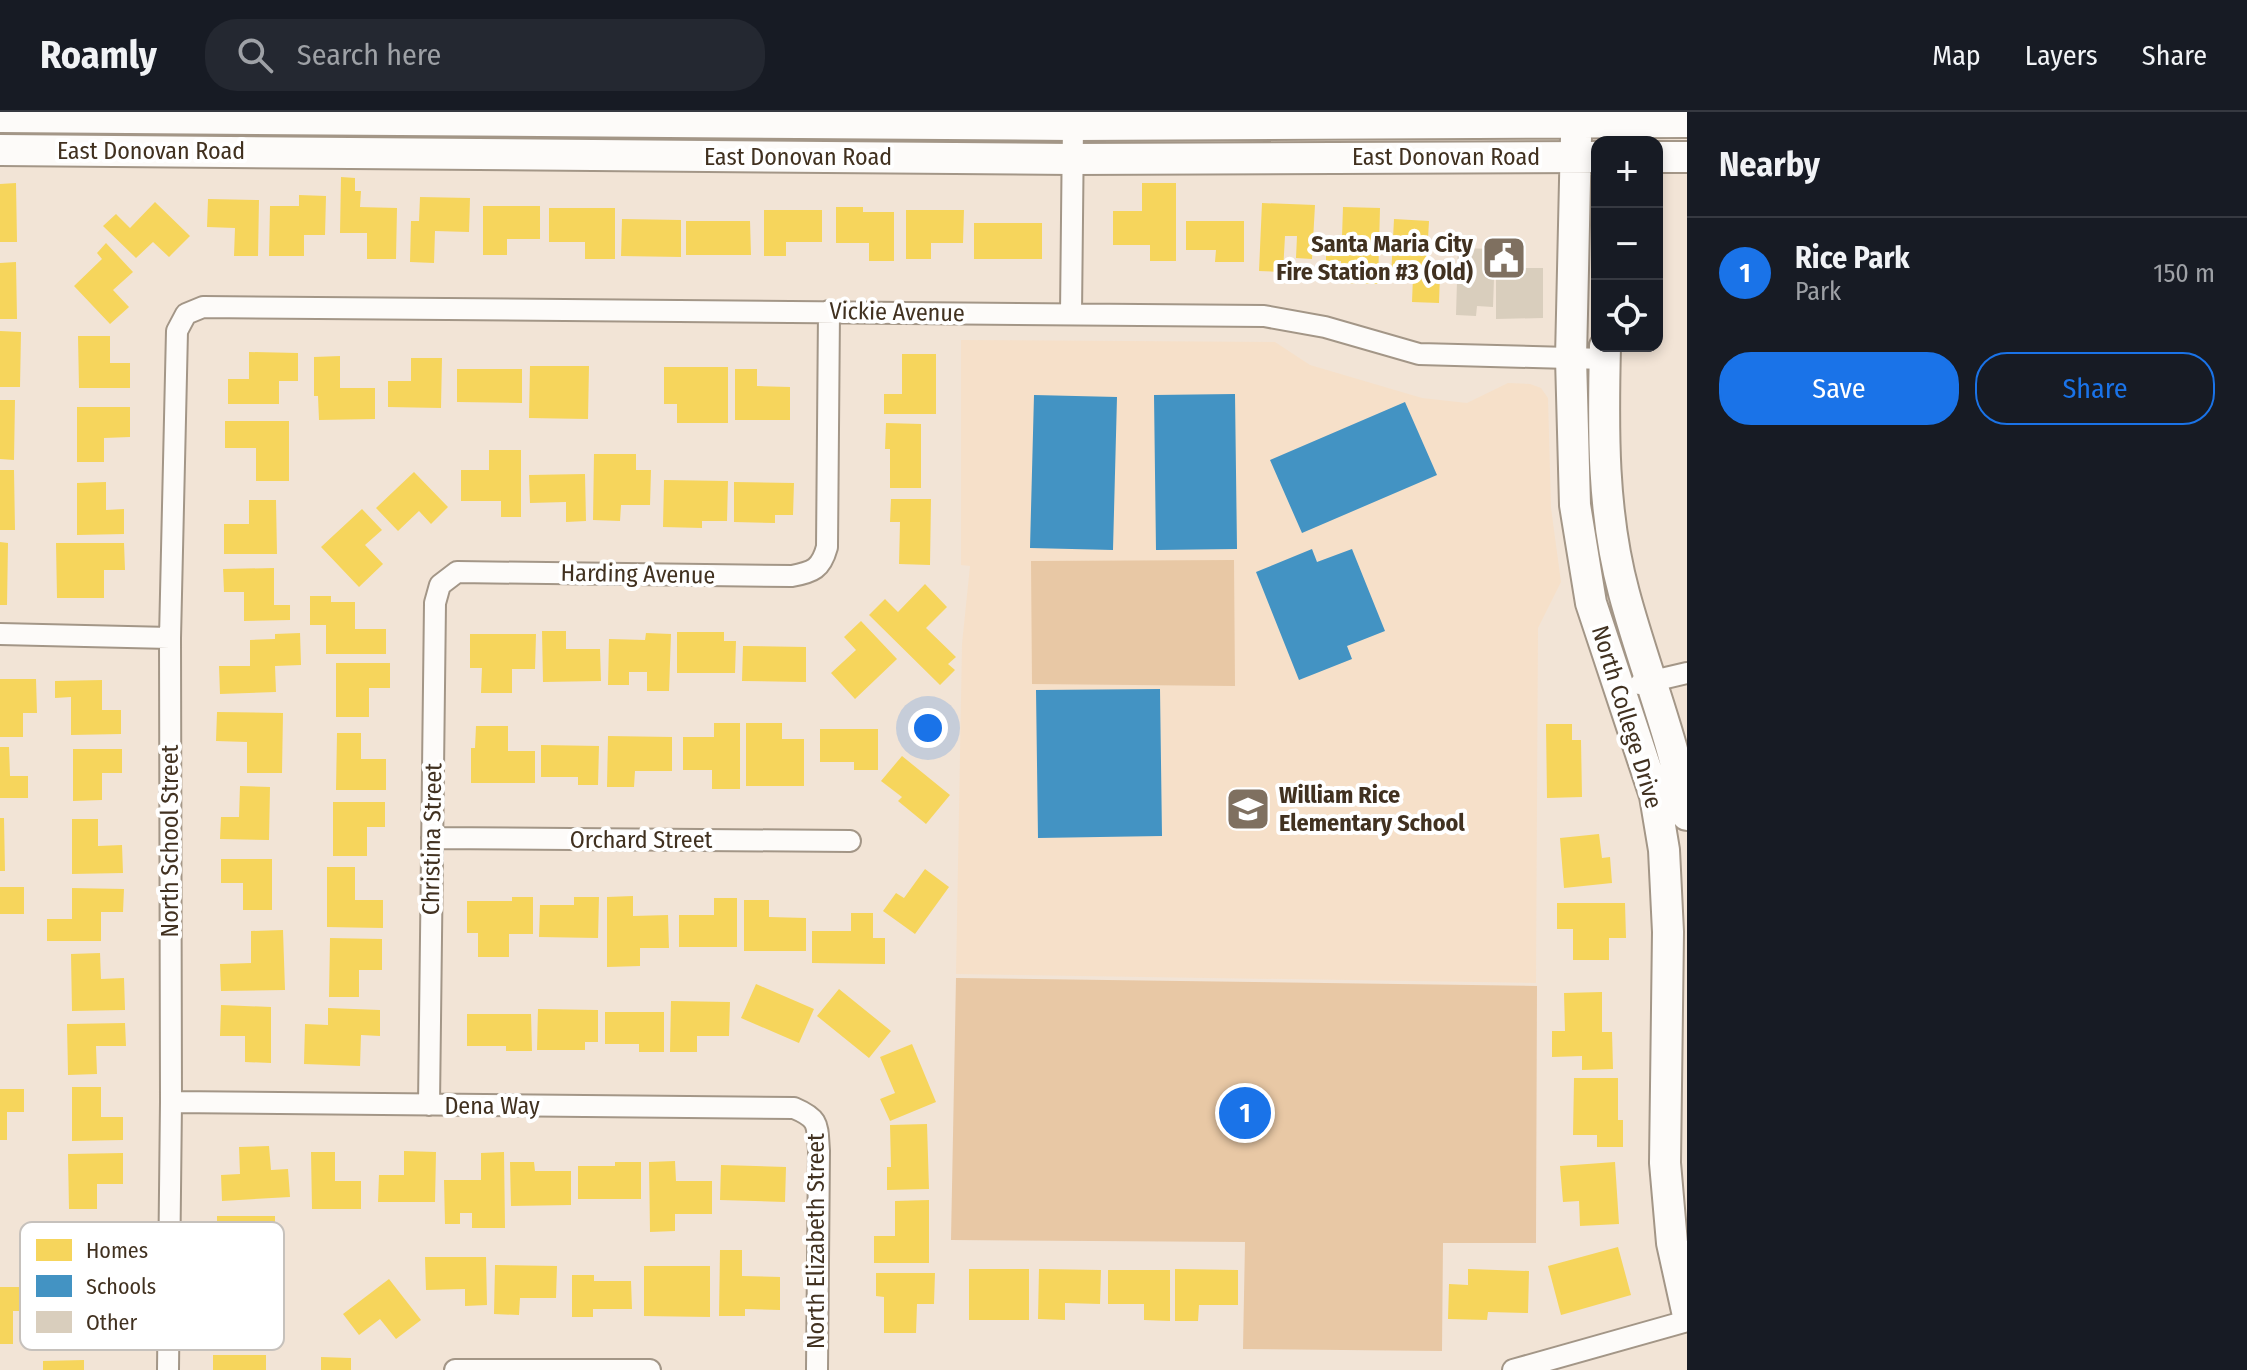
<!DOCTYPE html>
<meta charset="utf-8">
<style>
:root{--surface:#171b24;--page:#242831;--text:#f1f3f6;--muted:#9ea1a6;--line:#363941;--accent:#1a73e8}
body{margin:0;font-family:"Fira Sans Condensed",sans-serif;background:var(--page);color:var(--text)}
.controls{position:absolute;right:24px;top:24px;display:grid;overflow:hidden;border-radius:16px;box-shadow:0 4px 12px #0003}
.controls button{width:72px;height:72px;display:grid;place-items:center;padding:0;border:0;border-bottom:2px solid var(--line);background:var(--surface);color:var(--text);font:40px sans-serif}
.you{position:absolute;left:928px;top:616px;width:28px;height:28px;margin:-20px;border:6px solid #fff;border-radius:50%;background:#1a73e8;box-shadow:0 0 0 12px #1a73e833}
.badge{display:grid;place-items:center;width:52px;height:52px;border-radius:50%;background:var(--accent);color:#fff;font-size:26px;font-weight:700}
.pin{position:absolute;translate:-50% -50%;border:4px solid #fff;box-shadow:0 2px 8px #0006}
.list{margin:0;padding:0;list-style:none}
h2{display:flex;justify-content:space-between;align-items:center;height:104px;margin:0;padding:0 32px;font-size:34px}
h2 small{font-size:26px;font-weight:400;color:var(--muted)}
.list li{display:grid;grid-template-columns:52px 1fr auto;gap:24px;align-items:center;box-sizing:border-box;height:112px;padding:0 32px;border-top:2px solid var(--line)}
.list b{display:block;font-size:30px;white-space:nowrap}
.list p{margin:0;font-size:26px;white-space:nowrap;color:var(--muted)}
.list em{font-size:26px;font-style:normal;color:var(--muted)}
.actions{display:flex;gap:16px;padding:24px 32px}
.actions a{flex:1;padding:18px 0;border:2px solid var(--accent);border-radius:32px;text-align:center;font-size:28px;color:var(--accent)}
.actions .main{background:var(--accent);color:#fff}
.icon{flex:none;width:44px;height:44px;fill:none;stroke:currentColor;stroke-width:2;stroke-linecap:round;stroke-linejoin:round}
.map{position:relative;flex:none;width:1687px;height:1258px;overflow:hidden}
header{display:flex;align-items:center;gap:48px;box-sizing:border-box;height:112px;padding:0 40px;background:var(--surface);border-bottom:2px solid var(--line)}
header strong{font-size:38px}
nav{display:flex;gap:44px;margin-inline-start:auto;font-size:28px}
.search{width:560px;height:72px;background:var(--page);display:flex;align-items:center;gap:20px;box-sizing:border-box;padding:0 28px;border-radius:32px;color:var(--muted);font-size:30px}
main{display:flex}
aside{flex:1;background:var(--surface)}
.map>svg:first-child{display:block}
.built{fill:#f6e0c9}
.green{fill:#e8c8a5}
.homes{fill:#f6d55c}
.schools{fill:#4393c3}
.building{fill:#d9cebd}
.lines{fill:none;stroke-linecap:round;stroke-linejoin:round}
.street-casing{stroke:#a39687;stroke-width:24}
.secondary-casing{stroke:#a39687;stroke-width:34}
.street{stroke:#fdfbf9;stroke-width:20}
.secondary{stroke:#fdfbf9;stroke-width:30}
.labels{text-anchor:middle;stroke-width:8;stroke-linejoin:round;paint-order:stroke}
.street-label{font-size:24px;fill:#413120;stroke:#fff}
.poi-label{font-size:24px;font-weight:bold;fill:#413120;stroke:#fff;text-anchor:end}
.key{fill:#fff;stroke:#c6c1bc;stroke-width:2}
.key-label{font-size:22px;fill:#413120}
</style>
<header>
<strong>Roamly</strong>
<div class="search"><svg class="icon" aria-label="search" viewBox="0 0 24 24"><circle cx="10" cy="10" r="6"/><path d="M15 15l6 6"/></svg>Search here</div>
<nav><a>Map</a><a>Layers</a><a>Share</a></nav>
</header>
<main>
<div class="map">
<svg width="1687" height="1258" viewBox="0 0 1687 1258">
<rect width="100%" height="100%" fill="#f2e4d6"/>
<path class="built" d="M961,228L1275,230L1310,253L1422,286L1467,291L1508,271L1530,272L1541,276L1548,286L1551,396L1561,470L1538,516L1536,871L956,862L962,532L970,454L961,453Z"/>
<path class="green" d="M1234,448L1235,574L1032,572L1031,449Z
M956,866L1537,874L1536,1131H1443L1442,1239L1243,1237L1245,1130L951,1128Z"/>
<path class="homes" d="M341,65L355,66V79H361L360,95L397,96L396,147H367V121H340Z
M16,71L17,130H0V72Z
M1142,71H1176V149H1150V133H1113V99H1142Z
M299,83L326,84L325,123H304V144H269L270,94H299Z
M420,85L470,86L469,120L435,119L434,151L410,150L411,109H419Z
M208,87L259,88L258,144H234L235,116L207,115Z
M155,90L190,124L169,145L153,130L136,146L103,114L116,102L130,116Z
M1262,91L1315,93L1312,147L1296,146L1297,124H1285L1283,160L1259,159Z
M483,94H540V127H507V143H483Z
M836,95H863V100H894V149H869V131H836Z
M1343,95L1380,96L1378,172L1341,171V149H1326V125H1342Z
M549,96H615V147H585V130H549Z
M764,98H822V130H786V144H764Z
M906,98H964L963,131H931V147H906Z
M622,107L681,108V145L621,144Z
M1394,107L1429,109L1426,162H1440L1439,191L1412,190L1413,165H1391Z
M686,109H750L751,143H686Z
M1186,109H1244V150H1215L1216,138H1186Z
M974,111H1042V147H974Z
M106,131L133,160L113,178L129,195L110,212L74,174L102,147L97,141Z
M16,150L17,207H0V151Z
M0,219L21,220L20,275H0Z
M78,224H110V251H130V276H79Z
M249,240L298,241V269H279V292H228V267H249Z
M902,242H936V302H884V282H902Z
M340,244V276H375V307L319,308L318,284H314V245Z
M411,246H442L441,296L388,295V269H411Z
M530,254H589L588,307L529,306Z
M664,255H728V311H677V292H664Z
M457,257H522V291L457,290Z
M735,257H757V274L790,275V308H735Z
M0,288H15L14,348L0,347Z
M77,295H130V325L104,326V350H77Z
M225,309H289V369H256V336H225Z
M886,311L921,312V376H890V337H885Z
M489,338H521V405H501V389H461V358H489Z
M594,342H636V358H651L650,393H621L620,409L593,408Z
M0,358H14L15,418H0Z
M414,360L448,395L431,412L419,399L398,419L376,396Z
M585,362L586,409L566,410V390L530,391L529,363Z
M664,368L728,369L727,409H702V416L663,415Z
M106,370V398L124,397V422L77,423V371Z
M734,370L794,371L793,403H775V411L734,410Z
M891,387H931L930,453L899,452L900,410H890Z
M249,388H276L277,442H224V412H249Z
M362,397L382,418L365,433L383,452L359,475L321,435Z
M0,430L8,431L7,493H0Z
M56,431H124L125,458H104V486H57Z
M274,456V493H290V508L244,509V480H224L223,457Z
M925,472L947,495L926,516L956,545L948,552L955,558L940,573L869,503L885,487L898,500Z
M310,484H331V490H355V517H386V542H326V513H310Z
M861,509L897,547L855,587L831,561L856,538L844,525Z
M542,519H566V537H600L601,569L543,570Z
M677,520H724V529H736L735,561H677Z
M300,521L301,553L275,554L276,580L220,582L219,554H250V528L275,527V522Z
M646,521L671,522L669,579H647V560H629V573H608L609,527L645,528Z
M470,522H536L535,557H512V581H481L482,556H470Z
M743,534L806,535V570L742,569Z
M336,551H390V576H369V605H336Z
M0,567H36L37,601H23V625H0Z
M102,568V598H121V622L71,623V585L55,586V569Z
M217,600L283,601L282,661H247V630L216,629Z
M714,611H740V677H712V658H683V625H714Z
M746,611H782V627H804V674H746Z
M1546,612H1572V628H1581L1582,685L1547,686Z
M476,614H508V639H535V671H471V636H475Z
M820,617H878V658H854V650H820Z
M337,621H361V647H386V678H336Z
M608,624L672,625V659H635L634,675H607Z
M541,633L599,634L598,673H578V665H541Z
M0,635H9L10,664H28V686H0Z
M73,637H122V661H102V688L73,689Z
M902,644L950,683L926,712L898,689L902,685L881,669Z
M240,674L270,675L269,728L220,727L221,705H239Z
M333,690H385V715H367V744H333Z
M0,706H4L5,759H0Z
M72,707H98V734L122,733L123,761L72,762Z
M1599,722L1602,746L1610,745L1612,771L1564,776L1560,726Z
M221,747H272V798H243V771H221Z
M327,755H355V788H383V816L327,815Z
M925,757L949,775L915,822L883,799L896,781L904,786Z
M0,775H24V802H0Z
M72,776L124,777L123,800H101V829H47V807H72Z
M633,784V804L668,803L669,836H640V854L607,855V785Z
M512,785H533V822H509V845H478V821H467V789H512Z
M574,785H599L598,826L539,825L540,793H574Z
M714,786H737V835H679V803H714Z
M744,788H769V805L806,806V839H744Z
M1557,791H1625L1626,826H1609V848H1573V817H1557Z
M851,801H873V826H885V852L812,851V819H851Z
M283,818L285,878L221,879L220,852L251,851V819Z
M330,826L382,827V858H359V885H329Z
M100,841L101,867L124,866L125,898L72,899L71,842Z
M756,872L814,897L799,931L741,906Z
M839,877L891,919L869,946L817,904Z
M1602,880V920H1612L1613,957L1582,958V944L1552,945V919H1565L1564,881Z
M671,889L730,890L729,924H697V940H670Z
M221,893L271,895V951L245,950V924H220Z
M328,896L380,898V924L361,923L360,954L304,952L305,912L328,913Z
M538,897L598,898V930H585V938H537Z
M605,900H664V940H639V932H605Z
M467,902H531L532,939H506V934H467Z
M125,911L126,934H96L97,962L68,963L67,912Z
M912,932L936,990L890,1009L880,987L895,981L880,945Z
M1574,966H1618V1008H1623V1035H1597V1023H1573Z
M72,975H101V1005H123V1028L72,1029Z
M0,977H24V1000H7V1028H0Z
M927,1012L929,1077L887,1078V1055H891L890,1013Z
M269,1034L271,1058L288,1057L290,1085L222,1089L221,1063L240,1062L239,1035Z
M404,1039L436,1040L435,1090H378L379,1063H404Z
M311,1040H335V1069H361V1097H312Z
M504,1040L505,1116H472V1101H460V1112H445L444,1068H481V1041Z
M123,1041V1072H97V1097H69L68,1042Z
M675,1049L676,1069H712V1102H675V1119L650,1120L649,1050Z
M510,1050H534L535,1059H571V1093L511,1094Z
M615,1050H641V1087H578V1054H615Z
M1615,1050L1619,1112L1580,1114L1579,1089L1563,1090L1560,1054Z
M721,1053L786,1055L785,1090L720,1088Z
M929,1088V1151H874V1124H895V1089Z
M217,1104H275V1155H247V1130H217Z
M1618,1135L1631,1183L1561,1203L1548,1154Z
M720,1138H742V1164L780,1165V1198L745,1197V1204H719Z
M425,1145H486L487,1193L465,1194V1177L426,1178Z
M495,1153L557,1154L556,1186H520L519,1203L494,1202Z
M644,1154H710V1205L644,1204Z
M969,1157H1029V1208H969Z
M1039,1157L1101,1158L1100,1192L1065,1191V1208L1038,1207Z
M1175,1157L1238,1158V1193H1199L1198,1209H1175Z
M1468,1157L1529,1159L1528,1201L1488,1200L1487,1208L1448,1207L1449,1172L1468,1173Z
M1108,1158H1170V1209L1144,1208V1192H1108Z
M876,1161H935L934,1192H917L916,1221H884V1185L876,1184Z
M572,1163H594V1169H631L632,1197H593V1205H572Z
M389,1167L421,1208L396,1227L380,1207L359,1223L343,1202Z
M0,1175H24V1199H13V1232H0Z
M213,1243H266V1258H213Z
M321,1245L351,1246V1258H321Z
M84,1248V1258H43V1249Z"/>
<path class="schools" d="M1235,282L1237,437L1156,438L1154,283Z
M1034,283L1117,285L1113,438L1030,436Z
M1405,290L1437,363L1302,421L1270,348Z
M1312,437L1317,450L1352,437L1385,519L1347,534L1352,547L1299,568L1256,460Z
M1160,577L1162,724L1038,726L1036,578Z"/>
<path class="building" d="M1458,136L1495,137L1493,195L1477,194L1476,204L1456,203Z
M1496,156H1543V206L1496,207Z"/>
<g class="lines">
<g class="street-casing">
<path id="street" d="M1071,202L1073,13
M0,522L170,526
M1640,572L1687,561
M432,726L850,729
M171,990L794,996C820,1007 817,1013 819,1039L817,1258
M429,993L435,491L440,473L457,460L792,464C813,460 821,457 827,435L829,199
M168,1258L171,990L170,526L177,219L186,202L203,195L1264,204L1325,215L1419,242L1605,247
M455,1258H650
M1513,1258L1687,1209"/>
</g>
<g class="secondary-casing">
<path id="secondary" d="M0,5L1073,13L1687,10
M1576,25L1571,246L1575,393L1591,491L1655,684L1664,738L1668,820L1665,1051L1672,1131L1687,1199
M0,38L1072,47L1597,45
M1657,45H1687
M1605,234C1603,317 1602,400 1624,481C1644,556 1674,627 1687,703"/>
</g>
<use href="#street" class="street"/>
<use href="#secondary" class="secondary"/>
</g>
<defs>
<g id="civic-square" transform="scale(2.3)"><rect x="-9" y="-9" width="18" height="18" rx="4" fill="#7f7060" stroke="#fff"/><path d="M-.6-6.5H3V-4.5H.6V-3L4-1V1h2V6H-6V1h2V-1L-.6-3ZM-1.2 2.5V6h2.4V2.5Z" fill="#fff"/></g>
<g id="school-square" transform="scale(2.3)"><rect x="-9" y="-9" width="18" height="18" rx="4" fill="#7f7060" stroke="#fff"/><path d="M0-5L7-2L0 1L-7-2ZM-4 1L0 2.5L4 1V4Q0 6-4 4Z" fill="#fff"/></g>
</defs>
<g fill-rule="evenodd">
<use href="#civic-square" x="1504" y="146"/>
<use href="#school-square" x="1248" y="697"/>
</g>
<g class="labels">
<g class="street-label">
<text x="151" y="47">East Donovan Road</text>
<text x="798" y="53">East Donovan Road</text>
<text x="1446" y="53">East Donovan Road</text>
<text transform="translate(897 200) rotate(1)" y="8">Vickie Avenue</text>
<text transform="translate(638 462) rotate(1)" y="8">Harding Avenue</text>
<text transform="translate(1627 605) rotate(73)" y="8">North College Drive</text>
<text transform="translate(432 727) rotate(-89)" y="8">Christina Street</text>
<text x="641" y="736">Orchard Street</text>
<text transform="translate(170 729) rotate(-90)" y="8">North School Street</text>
<text x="492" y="1002">Dena Way</text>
<text transform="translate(816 1129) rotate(-90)" y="8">North Elizabeth Street</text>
</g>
<g class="poi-label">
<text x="1473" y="140">Santa Maria City<tspan x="1473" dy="28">Fire Station #3 (Old)</tspan></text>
<text x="1279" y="691" text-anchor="start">William Rice<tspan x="1279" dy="28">Elementary School</tspan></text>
</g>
</g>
<rect x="20" y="1110" width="264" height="128" rx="12" class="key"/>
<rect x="36" y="1127" width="36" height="22" fill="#f6d55c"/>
<rect x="36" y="1163" width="36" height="22" fill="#4393c3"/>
<rect x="36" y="1199" width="36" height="22" fill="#d9cebd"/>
<g class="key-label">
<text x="86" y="1146">Homes</text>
<text x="86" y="1182">Schools</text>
<text x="86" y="1218">Other</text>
</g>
</svg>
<div class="controls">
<button>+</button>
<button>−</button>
<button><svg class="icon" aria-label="locate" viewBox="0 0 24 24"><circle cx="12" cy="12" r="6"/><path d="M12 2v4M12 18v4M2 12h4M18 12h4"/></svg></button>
</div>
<div class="you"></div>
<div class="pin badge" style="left:1245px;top:1001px">1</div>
</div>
<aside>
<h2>Nearby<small></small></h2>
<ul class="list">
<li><span class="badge">1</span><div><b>Rice Park</b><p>Park</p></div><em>150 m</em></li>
</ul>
<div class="actions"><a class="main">Save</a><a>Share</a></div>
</aside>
</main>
